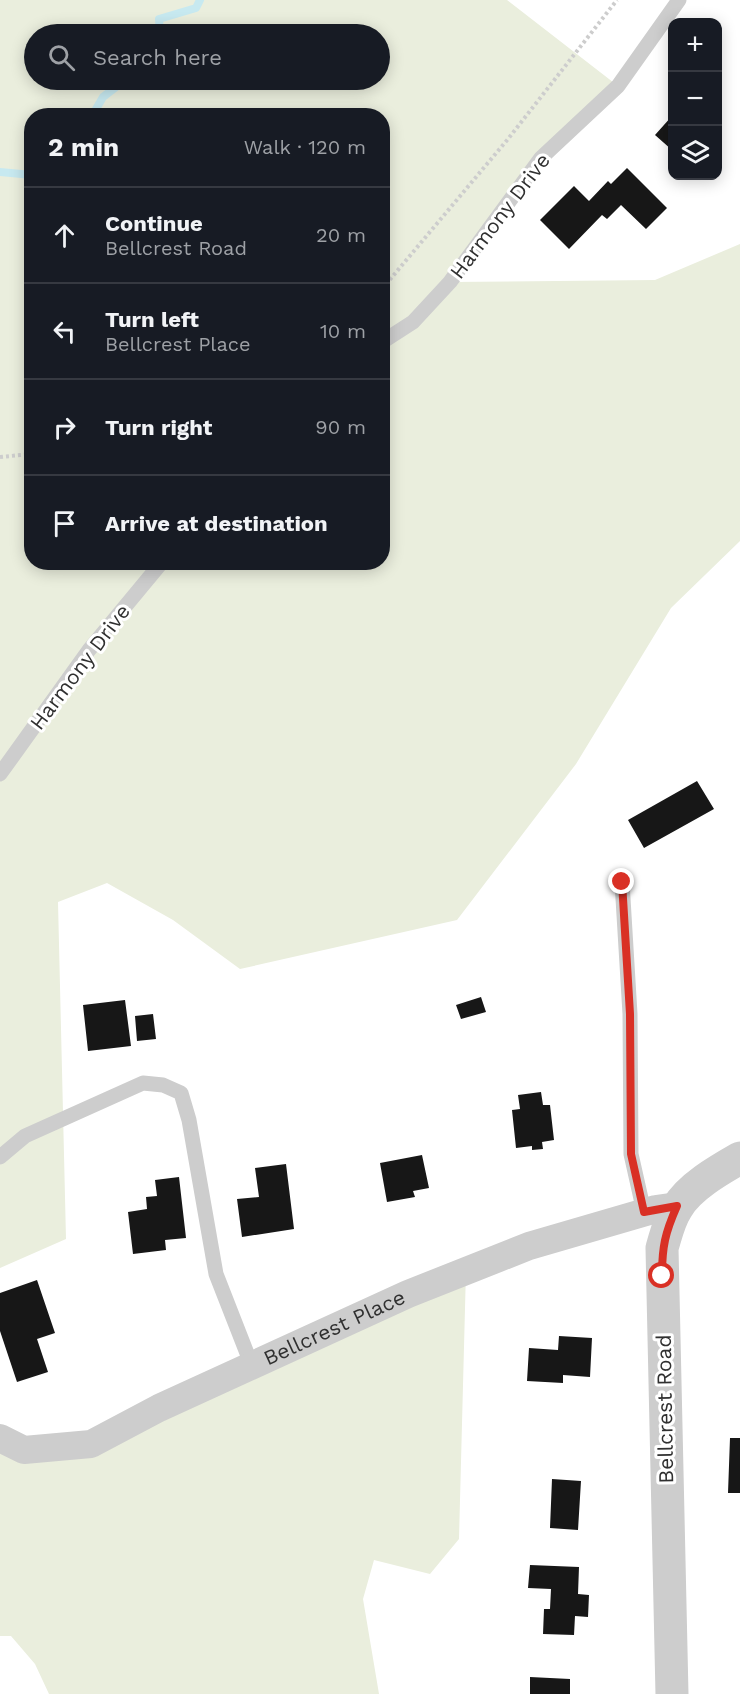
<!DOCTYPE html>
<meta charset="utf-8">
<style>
:root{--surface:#171b24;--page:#242831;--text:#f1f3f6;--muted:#9ea1a6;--line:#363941}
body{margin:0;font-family:"Work Sans",sans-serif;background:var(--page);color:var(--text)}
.controls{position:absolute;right:18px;top:18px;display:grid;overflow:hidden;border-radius:12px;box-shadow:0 3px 15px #0003}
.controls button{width:54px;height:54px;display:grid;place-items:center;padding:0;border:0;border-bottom:2px solid var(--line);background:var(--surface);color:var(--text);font:30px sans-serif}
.stop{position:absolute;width:18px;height:18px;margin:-14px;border:4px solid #d93025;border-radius:50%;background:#fff}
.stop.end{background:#d93025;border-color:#fff;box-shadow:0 2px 6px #0008}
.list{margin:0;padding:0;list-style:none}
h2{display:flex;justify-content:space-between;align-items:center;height:78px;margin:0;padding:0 24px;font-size:26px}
h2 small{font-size:20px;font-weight:400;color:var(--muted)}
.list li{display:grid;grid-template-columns:39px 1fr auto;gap:18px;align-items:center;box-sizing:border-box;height:96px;padding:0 24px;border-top:2px solid var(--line)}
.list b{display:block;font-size:22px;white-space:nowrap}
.list p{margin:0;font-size:20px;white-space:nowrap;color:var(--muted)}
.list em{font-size:20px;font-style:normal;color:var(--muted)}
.icon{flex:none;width:33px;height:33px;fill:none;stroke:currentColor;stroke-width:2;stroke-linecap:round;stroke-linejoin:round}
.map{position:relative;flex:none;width:740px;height:1694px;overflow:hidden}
.search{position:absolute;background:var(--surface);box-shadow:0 3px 15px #0003;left:24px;top:24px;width:366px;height:66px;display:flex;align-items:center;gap:15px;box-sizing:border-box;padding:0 21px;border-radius:33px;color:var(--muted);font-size:22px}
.panel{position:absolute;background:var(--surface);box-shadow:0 3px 15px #0003;left:24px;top:108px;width:366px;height:462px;border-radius:24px}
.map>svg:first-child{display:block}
.green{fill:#eaeedd;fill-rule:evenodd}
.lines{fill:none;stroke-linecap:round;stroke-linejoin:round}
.stream{stroke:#c7e9f0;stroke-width:8}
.building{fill:#171717}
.path{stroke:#cdcdcd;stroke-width:4;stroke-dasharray:3 3;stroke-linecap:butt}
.service{stroke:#cdcdcd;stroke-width:15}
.minor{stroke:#cdcdcd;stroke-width:28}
.tertiary{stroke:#cdcdcd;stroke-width:33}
.route{stroke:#d93025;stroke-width:8}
.labels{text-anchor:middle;stroke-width:6;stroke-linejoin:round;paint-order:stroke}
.street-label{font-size:21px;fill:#303030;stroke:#fff}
</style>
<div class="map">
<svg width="740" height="1694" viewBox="0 0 740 1694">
<rect width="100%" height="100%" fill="#fff"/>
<path class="green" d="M0,0H507L618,86L541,158L450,282L655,280L740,244V541L671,608L576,764L457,920L240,969L173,920L107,883L58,902L66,1239L0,1268ZM34,34H380V80H34ZM32,116H382V562H32Z
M466,1270L459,1539L430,1574L374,1560L363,1599L379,1694H49L35,1664L11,1636H0V1438L91,1444Z"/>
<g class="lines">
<path class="stream" d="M160,34L159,19L196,8L200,0
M92,116L103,97L125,80
M0,172L32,175"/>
</g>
<path class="building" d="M672,116V150L655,135Z
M627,168L667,208L646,229L621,205L607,219L602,215L569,249L540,220L574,186L589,201L608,181L611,184Z
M697,781L714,809L644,848L628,820Z
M481,997L486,1012L461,1019L456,1005Z
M125,1000L131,1046L88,1051L83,1005Z
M153,1014L156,1039L137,1041L135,1016Z
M541,1092L543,1105H550L554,1140L542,1142L543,1149L532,1150V1146L516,1148L512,1110L520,1109L518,1095Z
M422,1155L429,1188L413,1191L415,1197L387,1202L380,1163Z
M286,1164L294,1229L242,1237L237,1199L259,1197L255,1168Z
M179,1177L186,1238L165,1240L166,1250L133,1254L128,1212L147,1209L146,1197L157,1196L155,1180Z
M37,1280L55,1333L37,1339L48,1372L17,1382L0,1331V1293Z
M559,1336L592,1338L590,1377L563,1375V1383L527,1381L529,1348L558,1350Z
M730,1438H740V1493H728Z
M552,1479L581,1481L578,1530L550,1528Z
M530,1565L579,1567L578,1594L589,1595L588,1617L575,1616L574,1635L543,1634L544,1609H550L551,1589L528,1588Z
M530,1677L570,1679V1694H530Z"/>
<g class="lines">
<path class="path" d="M382,289L508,139L617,0
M0,457L32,454"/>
<path class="service" d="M382,342L413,322L450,282L541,158L618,86L679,0
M0,774L89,650L162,562
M622,882L630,1014L631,1154L644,1212
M0,1157L25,1136L143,1083L163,1085L181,1093L189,1120L216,1274L252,1366"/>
<path class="minor" id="s1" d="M0,1438L24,1450L91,1444L159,1408L408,1294L529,1246L656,1209L677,1206"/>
<path class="tertiary" d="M672,1694L662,1248C666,1235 669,1220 677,1208C689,1187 719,1170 740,1158"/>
</g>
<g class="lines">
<path class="route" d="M622,882L630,1014L631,1154L644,1212L677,1206C665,1233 662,1247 662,1276"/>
</g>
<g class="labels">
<g class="street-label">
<text transform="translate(500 216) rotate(-53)" y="7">Harmony Drive</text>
<text transform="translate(80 667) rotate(-53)" y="7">Harmony Drive</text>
<text dy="7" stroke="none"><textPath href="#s1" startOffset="364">Bellcrest Place</textPath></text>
<text transform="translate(665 1409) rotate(-91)" y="7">Bellcrest Road</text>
</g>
</g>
</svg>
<div class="controls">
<button>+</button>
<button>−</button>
<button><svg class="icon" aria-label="layers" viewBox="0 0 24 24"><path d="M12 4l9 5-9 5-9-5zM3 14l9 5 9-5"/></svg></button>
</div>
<div class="stop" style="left:662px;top:1276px"></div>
<div class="stop end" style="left:622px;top:882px"></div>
<div class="search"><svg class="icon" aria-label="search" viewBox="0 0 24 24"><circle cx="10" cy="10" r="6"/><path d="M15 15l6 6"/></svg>Search here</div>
<section class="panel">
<h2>2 min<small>Walk · 120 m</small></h2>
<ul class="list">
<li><svg class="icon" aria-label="ahead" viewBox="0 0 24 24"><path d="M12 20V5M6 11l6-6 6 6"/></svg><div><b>Continue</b><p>Bellcrest Road</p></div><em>20 m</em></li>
<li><svg class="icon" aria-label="left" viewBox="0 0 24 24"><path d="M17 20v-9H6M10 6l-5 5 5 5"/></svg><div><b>Turn left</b><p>Bellcrest Place</p></div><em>10 m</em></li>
<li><svg class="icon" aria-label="right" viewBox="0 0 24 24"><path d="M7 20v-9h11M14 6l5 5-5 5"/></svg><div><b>Turn right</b></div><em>90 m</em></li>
<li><svg class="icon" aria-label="arrive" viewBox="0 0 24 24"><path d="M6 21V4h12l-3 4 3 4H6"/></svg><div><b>Arrive at destination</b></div></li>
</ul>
</section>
</div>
